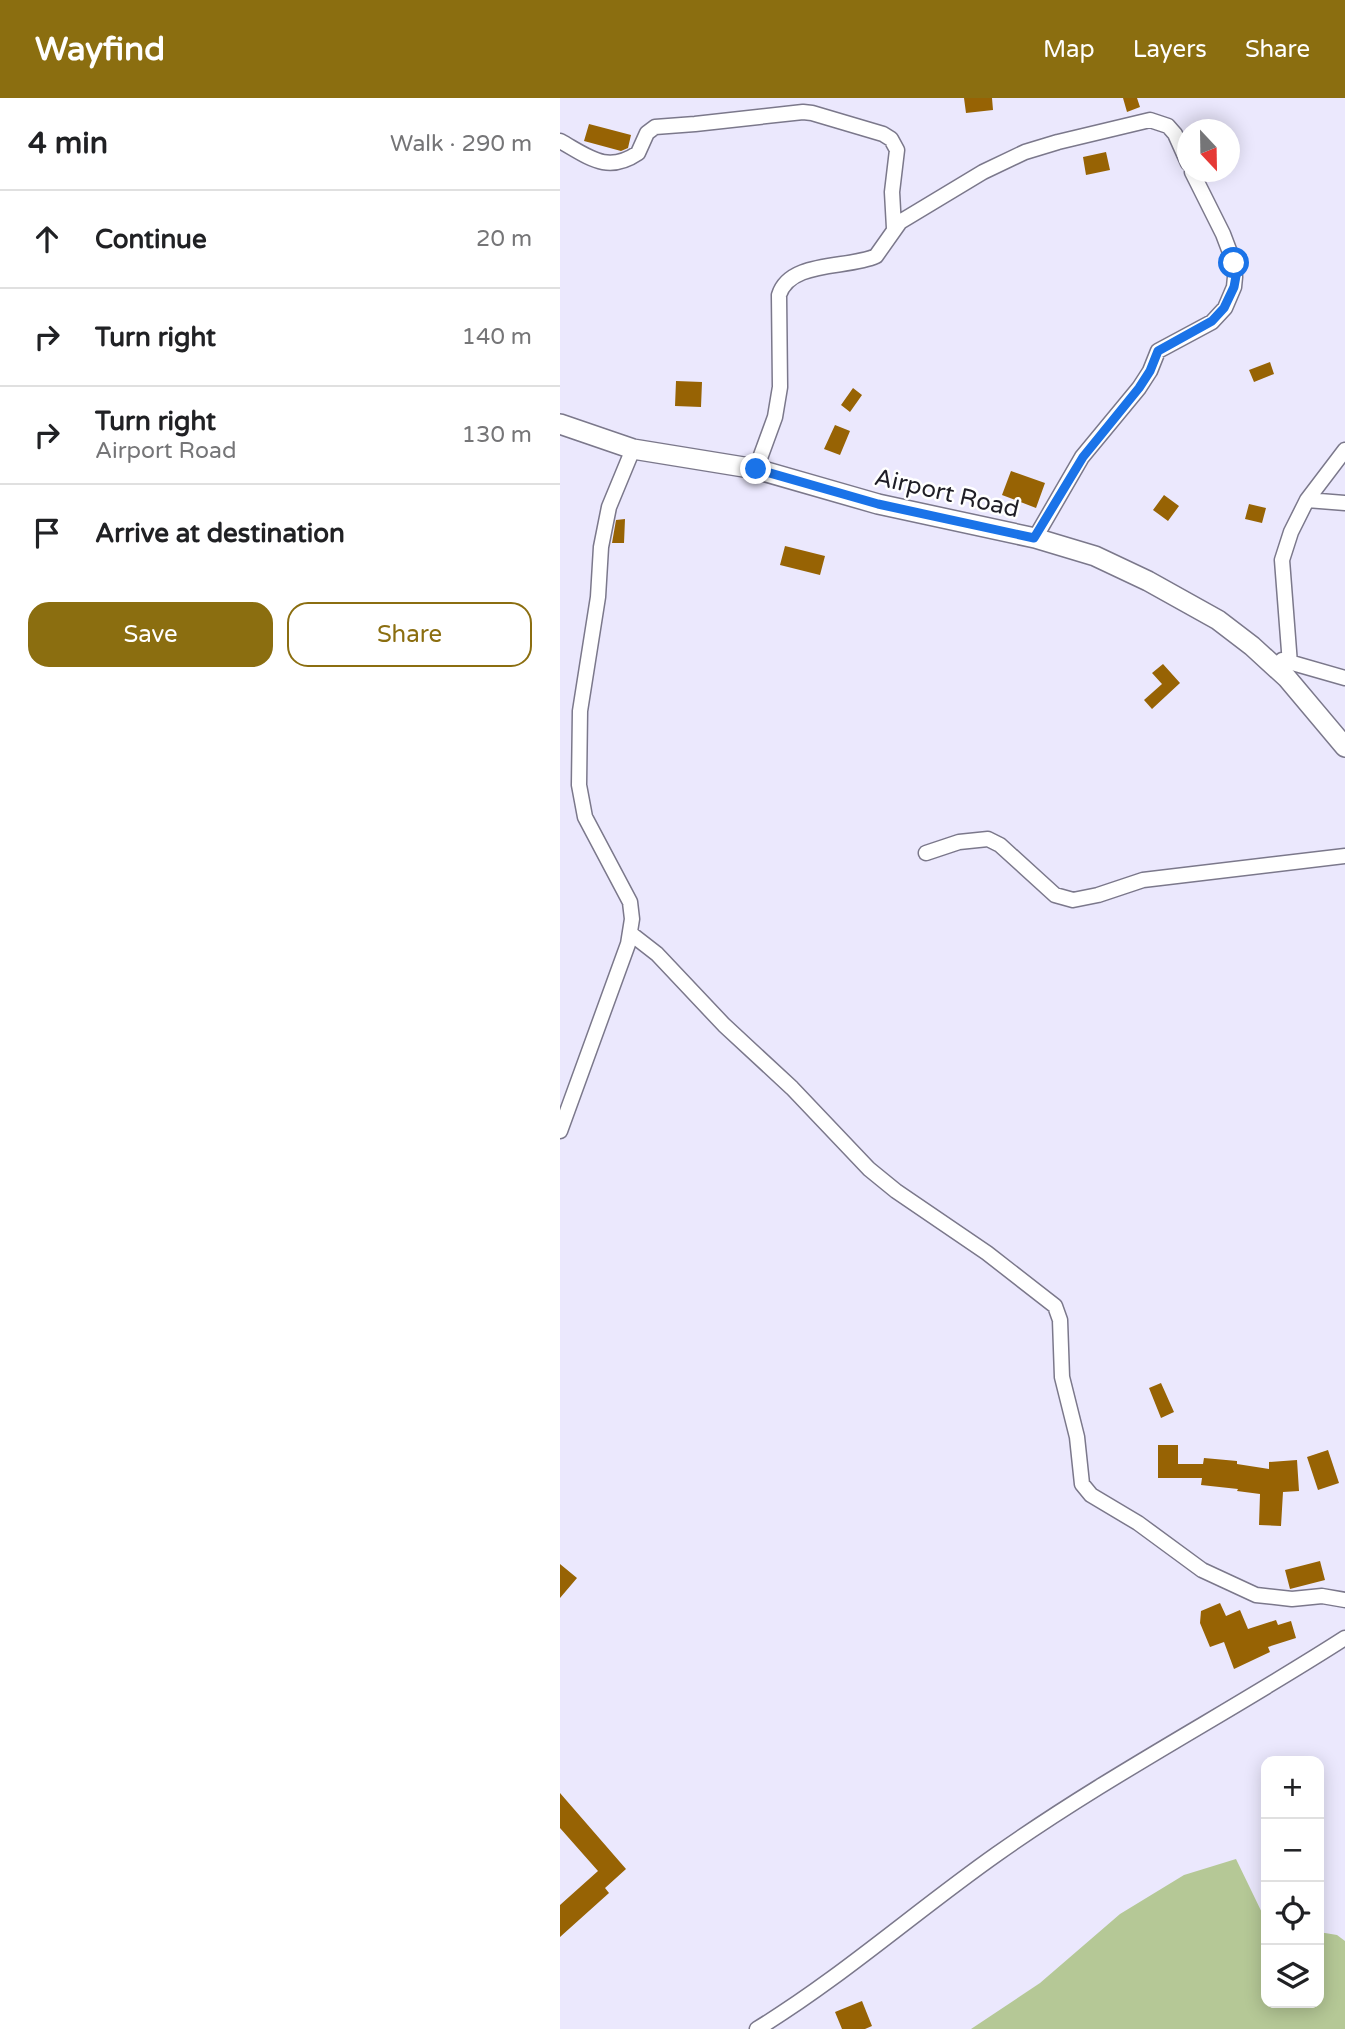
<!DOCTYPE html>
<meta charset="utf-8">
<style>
:root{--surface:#fff;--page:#f6f6f6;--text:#202124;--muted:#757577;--line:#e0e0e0;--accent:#8b6e10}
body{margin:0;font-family:"Varela Round",sans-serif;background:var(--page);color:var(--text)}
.controls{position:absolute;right:21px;bottom:21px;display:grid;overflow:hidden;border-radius:14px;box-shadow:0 4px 18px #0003}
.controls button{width:63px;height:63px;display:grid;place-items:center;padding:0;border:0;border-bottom:2px solid var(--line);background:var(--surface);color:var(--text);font:35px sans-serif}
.compass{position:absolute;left:617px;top:21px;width:63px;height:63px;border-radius:50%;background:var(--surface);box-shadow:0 4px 18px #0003;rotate:158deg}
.stop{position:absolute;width:21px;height:21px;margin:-16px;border:5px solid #1a73e8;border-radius:50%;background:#fff}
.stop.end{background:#1a73e8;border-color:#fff;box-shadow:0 2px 7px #0008}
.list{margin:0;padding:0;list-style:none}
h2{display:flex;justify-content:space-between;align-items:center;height:91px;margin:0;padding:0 28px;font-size:30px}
h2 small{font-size:23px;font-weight:400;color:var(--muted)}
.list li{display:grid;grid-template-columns:46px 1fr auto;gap:21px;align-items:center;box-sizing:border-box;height:98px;padding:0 28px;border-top:2px solid var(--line)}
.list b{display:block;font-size:26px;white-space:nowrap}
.list p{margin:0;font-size:23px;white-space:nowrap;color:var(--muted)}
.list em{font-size:23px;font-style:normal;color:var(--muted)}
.actions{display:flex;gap:14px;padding:21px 28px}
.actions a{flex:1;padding:16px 0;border:2px solid var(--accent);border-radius:21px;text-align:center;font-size:24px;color:var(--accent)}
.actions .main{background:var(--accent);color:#fff}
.icon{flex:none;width:38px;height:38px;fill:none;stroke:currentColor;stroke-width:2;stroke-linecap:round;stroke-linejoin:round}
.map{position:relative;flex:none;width:785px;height:1931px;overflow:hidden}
header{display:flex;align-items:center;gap:42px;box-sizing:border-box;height:98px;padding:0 35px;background:var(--accent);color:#fff}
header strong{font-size:33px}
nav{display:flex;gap:38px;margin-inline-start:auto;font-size:24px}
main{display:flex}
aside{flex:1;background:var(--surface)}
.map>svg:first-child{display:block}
.green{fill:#b5c896}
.building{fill:#976304}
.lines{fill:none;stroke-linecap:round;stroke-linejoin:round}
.street-casing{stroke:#7b788b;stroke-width:17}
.secondary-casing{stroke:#7b788b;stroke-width:22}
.street{stroke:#fff;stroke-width:14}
.secondary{stroke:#fff;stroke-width:19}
.route{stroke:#1a73e8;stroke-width:9}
.labels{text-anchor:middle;stroke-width:5;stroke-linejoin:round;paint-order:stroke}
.street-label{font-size:24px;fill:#1f1e26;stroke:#fff}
</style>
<header>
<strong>Wayfind</strong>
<nav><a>Map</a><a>Layers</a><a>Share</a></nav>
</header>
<main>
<aside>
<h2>4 min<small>Walk · 290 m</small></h2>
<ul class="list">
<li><svg class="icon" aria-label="ahead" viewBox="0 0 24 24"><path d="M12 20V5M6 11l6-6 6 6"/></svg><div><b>Continue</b></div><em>20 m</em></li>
<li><svg class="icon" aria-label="right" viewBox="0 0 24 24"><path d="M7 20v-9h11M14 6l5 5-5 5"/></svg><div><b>Turn right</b></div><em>140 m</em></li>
<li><svg class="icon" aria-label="right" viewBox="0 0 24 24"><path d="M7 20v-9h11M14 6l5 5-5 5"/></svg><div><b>Turn right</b><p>Airport Road</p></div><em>130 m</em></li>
<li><svg class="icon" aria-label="arrive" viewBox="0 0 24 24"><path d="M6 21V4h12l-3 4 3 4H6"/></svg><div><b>Arrive at destination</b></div></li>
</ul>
<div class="actions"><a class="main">Save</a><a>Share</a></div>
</aside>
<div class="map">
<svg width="785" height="1931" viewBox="0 0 785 1931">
<rect width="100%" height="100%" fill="#ebe8fd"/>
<path class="green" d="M676,1761L706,1823V1905H759V1834L777,1837L785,1843V1931H411L480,1885L560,1816L624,1777Z"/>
<path class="building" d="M404,0H432L433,12L406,15Z
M563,0H577L580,9L567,14Z
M29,26L71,37L68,50L61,53L24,43Z
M546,54L550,72L526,77L523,59Z
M710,264L714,276L694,284L689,272Z
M116,283L142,284L141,309L115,308Z
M293,290L302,297L290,314L281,307Z
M275,327L290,333L280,357L264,351Z
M451,373L485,385L476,410L442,397Z
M604,397L619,408L608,423L593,412Z
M689,406L706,410L702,425L685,421Z
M65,421L64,445H52L56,422Z
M225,448L265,458L260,477L220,467Z
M603,566L620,585L592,611L584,602L602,586L592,575Z
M601,1285L614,1314L601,1320L589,1290Z
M598,1347H618V1366H643L644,1360L677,1363V1366L709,1371V1364L737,1362L739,1393L723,1394L721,1428L699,1427L700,1396L677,1393L678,1391L641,1387L642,1380H598Z
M768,1352L779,1385L758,1392L747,1359Z
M760,1463L765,1482L730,1491L725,1472Z
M0,1466L17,1480L0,1500Z
M660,1505L666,1518L680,1512L688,1531L716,1522L718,1527L731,1523L736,1540L708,1549L710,1554L674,1571L664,1544L650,1549L640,1525L641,1513Z
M0,1695L66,1771L45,1790L49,1795L0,1839V1807L38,1773L0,1730Z
M302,1903L312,1928L305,1931H282L275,1914Z"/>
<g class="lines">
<g class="street-casing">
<path id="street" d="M0,43C29,59 47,76 78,55L87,35L95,29L135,26L243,14L252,15L323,36L331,41L337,52L332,94L334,130
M196,371L215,319L220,289L219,197C230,162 288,171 316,158L340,124L423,74L465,54L498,44L590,22L608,28L615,36L628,65
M747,402L785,405
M475,440L522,359L579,290L590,273L598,253L652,224L665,210L674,189L675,179L674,165L663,136L632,74
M722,562L785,580
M730,566L722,462L731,434L747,402L785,352
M366,755L399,744L428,741L440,747L495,797L513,802L538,797L583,782L785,758
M70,835L97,856L164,927L232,990L309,1071L336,1093L427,1155L495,1208L500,1222L502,1279L517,1339L522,1386L531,1397L578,1425L642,1472L696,1497L732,1501L762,1498L785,1502
M0,1033L68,846L72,821L70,804L25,719L19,687L20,613L38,499L41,449L49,409L73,351
M197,1931C282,1879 356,1813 437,1756C549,1677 670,1614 785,1540"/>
</g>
<g class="secondary-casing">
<path id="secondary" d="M0,326L73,351L196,371L318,406L475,440L535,458L588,483L658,522L692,548L727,580L785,649"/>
</g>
<use href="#street" class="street"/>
<use href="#secondary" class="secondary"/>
</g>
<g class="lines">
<path class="route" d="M196,371L318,406L474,440L523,359L579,290L590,273L598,253L652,223L664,210L674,189L676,178L674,165"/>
</g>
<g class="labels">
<g class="street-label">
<text transform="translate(387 395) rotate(13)" y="8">Airport Road</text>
</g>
</g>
</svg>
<div class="controls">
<button>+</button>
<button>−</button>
<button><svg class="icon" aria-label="locate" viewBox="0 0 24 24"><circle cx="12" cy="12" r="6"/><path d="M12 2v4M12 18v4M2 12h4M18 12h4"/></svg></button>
<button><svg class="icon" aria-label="layers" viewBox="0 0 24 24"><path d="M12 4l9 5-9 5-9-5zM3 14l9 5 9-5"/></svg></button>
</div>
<svg class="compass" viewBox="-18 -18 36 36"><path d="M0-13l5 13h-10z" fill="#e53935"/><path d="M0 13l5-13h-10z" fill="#757577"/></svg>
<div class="stop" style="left:674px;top:165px"></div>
<div class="stop end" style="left:196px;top:371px"></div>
</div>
</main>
